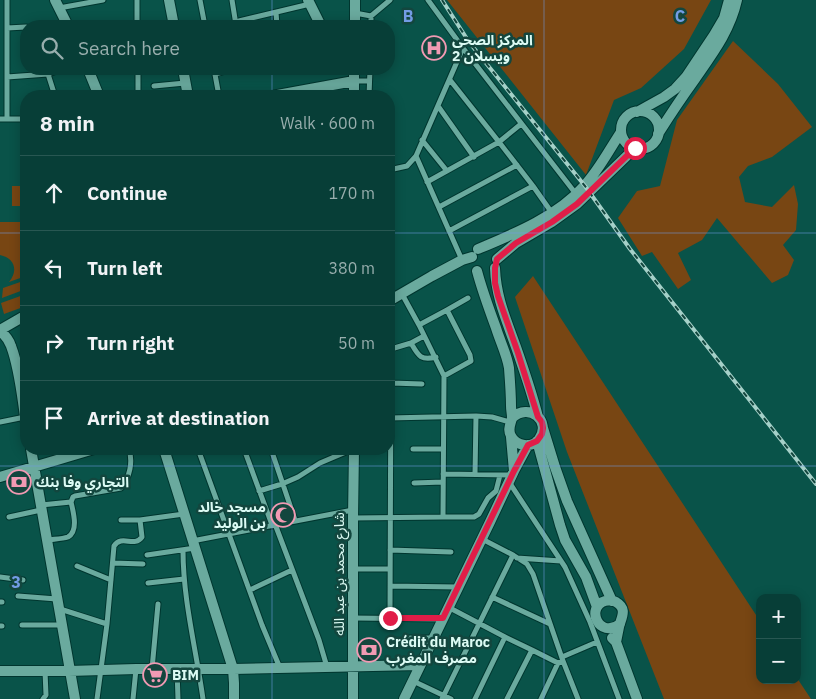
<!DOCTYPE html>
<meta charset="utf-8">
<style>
:root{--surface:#073e37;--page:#154942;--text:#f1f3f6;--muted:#98aead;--line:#285752}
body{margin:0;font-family:"IBM Plex Sans","Noto Sans Arabic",sans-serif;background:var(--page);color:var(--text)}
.controls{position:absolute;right:15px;bottom:15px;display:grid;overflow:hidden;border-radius:10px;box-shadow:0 2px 12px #0003}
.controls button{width:45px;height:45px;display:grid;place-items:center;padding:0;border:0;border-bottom:1px solid var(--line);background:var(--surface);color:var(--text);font:25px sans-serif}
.stop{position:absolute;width:15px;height:15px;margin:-11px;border:4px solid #e11d48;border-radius:50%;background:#fff}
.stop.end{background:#e11d48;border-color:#fff;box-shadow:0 1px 5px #0008}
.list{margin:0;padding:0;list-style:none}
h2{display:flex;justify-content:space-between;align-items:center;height:65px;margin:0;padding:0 20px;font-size:21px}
h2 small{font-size:16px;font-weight:400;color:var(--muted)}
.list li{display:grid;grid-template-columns:32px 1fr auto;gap:15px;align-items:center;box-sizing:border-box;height:75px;padding:0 20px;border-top:1px solid var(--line)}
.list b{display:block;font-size:19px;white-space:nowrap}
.list em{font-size:16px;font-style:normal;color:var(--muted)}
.icon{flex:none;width:28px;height:28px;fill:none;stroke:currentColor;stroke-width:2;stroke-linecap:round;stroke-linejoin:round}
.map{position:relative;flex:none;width:816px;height:699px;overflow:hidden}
.search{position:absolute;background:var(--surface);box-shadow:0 2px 12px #0003;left:20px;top:20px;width:375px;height:55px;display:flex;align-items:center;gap:12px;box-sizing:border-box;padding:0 18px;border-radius:20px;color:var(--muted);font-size:19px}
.panel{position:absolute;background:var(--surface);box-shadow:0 2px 12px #0003;left:20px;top:90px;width:375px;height:365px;border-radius:20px}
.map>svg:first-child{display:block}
.green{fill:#784613}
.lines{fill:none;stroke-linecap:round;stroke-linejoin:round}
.street-casing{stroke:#00362f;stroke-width:7}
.secondary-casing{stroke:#00362f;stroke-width:12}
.street{stroke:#6aaa9e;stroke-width:5}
.secondary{stroke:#6aaa9e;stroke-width:10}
.rail-casing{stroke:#a5d0c8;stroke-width:4}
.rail{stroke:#13463e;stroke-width:2;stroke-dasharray:5.5;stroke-linecap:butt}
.route{stroke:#e11d48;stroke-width:6}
.grid{fill:none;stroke:#739ce5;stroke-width:1;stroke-opacity:0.55}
.labels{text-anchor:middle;stroke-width:5;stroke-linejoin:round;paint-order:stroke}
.poi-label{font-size:14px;font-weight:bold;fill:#dcfbf4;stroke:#13463e;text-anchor:start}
.street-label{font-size:14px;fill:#dcfbf4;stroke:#13463e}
.grid-label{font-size:16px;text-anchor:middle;font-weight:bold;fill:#739ce5;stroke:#13463e;stroke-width:5;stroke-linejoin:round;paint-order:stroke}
</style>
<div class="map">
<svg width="816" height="699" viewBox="0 0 816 699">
<rect width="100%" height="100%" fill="#095349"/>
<path class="green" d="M447,0H711L684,49L641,88L614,100L586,175Z
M733,41L778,84L812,127L772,157L748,166L739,177L745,202L772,207L794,185L798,204L796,230L783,245L794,260L788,275L772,283L717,218L702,240L678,253L691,280L678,289L652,252L642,256L618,218L637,191L660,186L677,120Z
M12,186H26V206H12Z
M0,222H26V276L9,282C19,270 14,258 0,255Z
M533,276L760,621V680H797V678L811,699H664L567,452L515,297Z
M26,280V289L2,298L3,288Z
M26,294V306L4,314L1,303Z"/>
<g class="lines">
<g class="street-casing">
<path id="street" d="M7,0V119
M137,0V26
M200,0L205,26
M232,0L236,25
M428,0L463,48L576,194
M59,8L103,0
M276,12L277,26
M355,13L371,16
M130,26L137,25
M236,26L239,21L310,4
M371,26V16L390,0
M7,28L26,27
M138,69V96
M214,69L219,96
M48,74L63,69
M215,74L233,69
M7,77L48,74L55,96
M354,81H369
M154,86L185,83
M369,96L370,69
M438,106L474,157
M0,119H26
M521,124L499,142L533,186
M422,140L447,171
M416,156L462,260
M389,170L407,166L416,156L463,48
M427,182L499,142L450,80
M439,207L517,165
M449,231L533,186L552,213
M402,294L419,325L447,310
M419,325L444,376L443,517H474L479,514L488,498L496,491L500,475
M389,333L391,338V349L390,618
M411,343C418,355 420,361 436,357
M391,349L411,343L424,336
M444,376L471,361L470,355L447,310L468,298
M391,383L422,384
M389,418L476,416L492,417L510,422
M0,422L25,417
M198,449L262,625L280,668
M244,449L272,525
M271,449L295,520
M413,449H443
M272,453L279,449
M443,474L511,475
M475,474L476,416
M509,482L565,567L590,622L619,699
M414,483L443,482
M259,491L282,484L298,477L320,463L353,449
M71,502L73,497L75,496L121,488C130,477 133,462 129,449
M41,505L71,502C73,511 79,531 68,537C62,539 54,539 47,540
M9,517L41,510
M353,518L443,517
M140,520L184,514
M275,524L319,640L327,667
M192,541L353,510
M183,550C183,600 196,649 203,699
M390,550L451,552
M147,555L195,548
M513,555L527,564L533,574L563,661L558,663
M517,558L561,561
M113,563L143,564
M77,566L111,580
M353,569H390
M0,577L23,580
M148,583L184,579
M390,586L458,587
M250,590L292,570
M18,596L57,599
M492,597L550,624
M0,602H2
M448,607L505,637L475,699
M60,609L107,624
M353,618L442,619
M22,625H62
M0,626H2
M505,637L532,650L507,699
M409,638H433
M532,650L558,663L541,699
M562,657L597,642
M563,661L578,699
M152,669L158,604
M177,669L178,699
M413,681L451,699
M43,699L46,695L45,671
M97,699L107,624L114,546C122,534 134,548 142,537L140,520H121
M133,699L136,669
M442,699L513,555L482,539"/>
</g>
<g class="secondary-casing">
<path id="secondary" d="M55,0L68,26
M169,0L174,26
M308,0L321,26
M355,26V0
M88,69L99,96
M183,69L188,96
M272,96L354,81
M354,96V69
M621 130a19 19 0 1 1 38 0a19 19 0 1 1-38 0Z
M637,112L664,97L675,89L686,77L714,35L724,18L729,0
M658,134C670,115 682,97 695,79C713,53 730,31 737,0
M478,249C514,234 558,216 584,186C599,170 609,150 621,132
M497,259L516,243L552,222L577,204L635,148
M495,268C496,297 506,319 516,347C524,370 532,393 538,417
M477,271C482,290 489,309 496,328C500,341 507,355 509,368C510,381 511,394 511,406C511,410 512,414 512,418C511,424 507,429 511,436C516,446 532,449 539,439C552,421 529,402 512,418
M389,301L432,276L462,260L472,257
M0,330L26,315
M0,331C5,335 9,340 11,346C20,370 22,398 26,423
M543,428L555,467L567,501L612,601
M511,437L514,471
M537,441L560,525L565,540L586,577L597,607
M31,449L75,699
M164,449L233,669L234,683V699
M0,477L94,449
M612,638L616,642L637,699
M616,642C617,637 618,632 619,627C621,618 628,609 616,602C613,600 609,600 605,601C585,607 599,640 620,624
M0,671H69L136,669H233L420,665
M353,699V518L354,449
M404,699L490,522L514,471L528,445"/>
</g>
<use href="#street" class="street"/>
<use href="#secondary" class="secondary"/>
<g class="rail-casing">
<path id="rail" d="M442,0L469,42L585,186L630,249L816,484"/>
</g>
<use href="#rail" class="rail"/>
</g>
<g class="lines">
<path class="route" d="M390,618H443L514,471L528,445L537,441L542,434L543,428L542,422L538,417L518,353L498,296L495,283V268L497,259L516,243L552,222L577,204L635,148"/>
</g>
<path class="grid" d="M272,0V26M544,0V699M272,69V96M0,233H26M389,233H816M272,449V699M0,466H816"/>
<defs>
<g id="hospital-ring" transform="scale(1.25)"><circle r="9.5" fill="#13463e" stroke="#f19ab3" stroke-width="1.5"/><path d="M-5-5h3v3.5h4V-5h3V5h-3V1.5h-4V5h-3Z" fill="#f19ab3"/></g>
<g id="bank-ring" transform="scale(1.25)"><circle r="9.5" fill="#13463e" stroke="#f19ab3" stroke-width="1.5"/><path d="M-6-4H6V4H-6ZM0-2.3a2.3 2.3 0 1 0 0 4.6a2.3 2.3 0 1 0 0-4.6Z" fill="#f19ab3"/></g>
<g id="mosque-ring" transform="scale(1.25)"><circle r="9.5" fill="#13463e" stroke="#f19ab3" stroke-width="1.5"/><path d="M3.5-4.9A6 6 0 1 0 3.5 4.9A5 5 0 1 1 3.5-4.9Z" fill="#f19ab3"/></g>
<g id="supermarket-ring" transform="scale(1.25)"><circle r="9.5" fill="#13463e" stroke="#f19ab3" stroke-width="1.5"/><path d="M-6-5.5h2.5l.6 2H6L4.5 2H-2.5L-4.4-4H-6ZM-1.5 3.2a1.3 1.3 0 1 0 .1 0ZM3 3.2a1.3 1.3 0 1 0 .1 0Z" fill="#f19ab3"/></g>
</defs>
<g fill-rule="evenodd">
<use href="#hospital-ring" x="434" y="48"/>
<use href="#bank-ring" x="19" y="482"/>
<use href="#mosque-ring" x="283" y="515"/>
<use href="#bank-ring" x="369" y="650"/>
<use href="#supermarket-ring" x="155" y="675"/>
</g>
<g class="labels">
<g class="poi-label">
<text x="452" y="45">المركز الصحي<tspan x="452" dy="16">ويسلان 2</tspan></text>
<text x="36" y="487">التجاري وفا بنك</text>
<text x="266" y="512" text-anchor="end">مسجد خالد<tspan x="266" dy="16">بن الوليد</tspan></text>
<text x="386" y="647">Crédit du Maroc<tspan x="386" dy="16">مصرف المغرب</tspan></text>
<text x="172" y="680">BIM</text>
</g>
<g class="street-label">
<text transform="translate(339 574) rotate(-90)" y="5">شارع محمد بن عبد الله</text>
</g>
</g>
<g class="grid-label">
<text x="408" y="22">B</text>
<text x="680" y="22">C</text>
<text x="16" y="588">3</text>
</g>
</svg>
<div class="controls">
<button>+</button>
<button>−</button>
</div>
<div class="stop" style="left:635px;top:148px"></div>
<div class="stop end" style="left:390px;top:618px"></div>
<div class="search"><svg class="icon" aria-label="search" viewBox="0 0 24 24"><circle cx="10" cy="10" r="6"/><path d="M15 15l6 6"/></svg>Search here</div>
<section class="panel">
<h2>8 min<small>Walk · 600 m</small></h2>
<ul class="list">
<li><svg class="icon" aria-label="ahead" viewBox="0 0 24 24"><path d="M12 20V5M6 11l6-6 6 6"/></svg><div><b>Continue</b></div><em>170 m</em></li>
<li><svg class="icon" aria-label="left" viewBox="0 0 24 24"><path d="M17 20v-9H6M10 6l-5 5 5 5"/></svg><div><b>Turn left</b></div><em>380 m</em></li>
<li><svg class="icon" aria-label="right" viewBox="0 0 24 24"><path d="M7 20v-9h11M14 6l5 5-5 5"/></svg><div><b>Turn right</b></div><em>50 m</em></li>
<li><svg class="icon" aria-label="arrive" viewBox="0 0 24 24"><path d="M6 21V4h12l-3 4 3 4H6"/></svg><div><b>Arrive at destination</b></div></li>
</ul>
</section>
</div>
